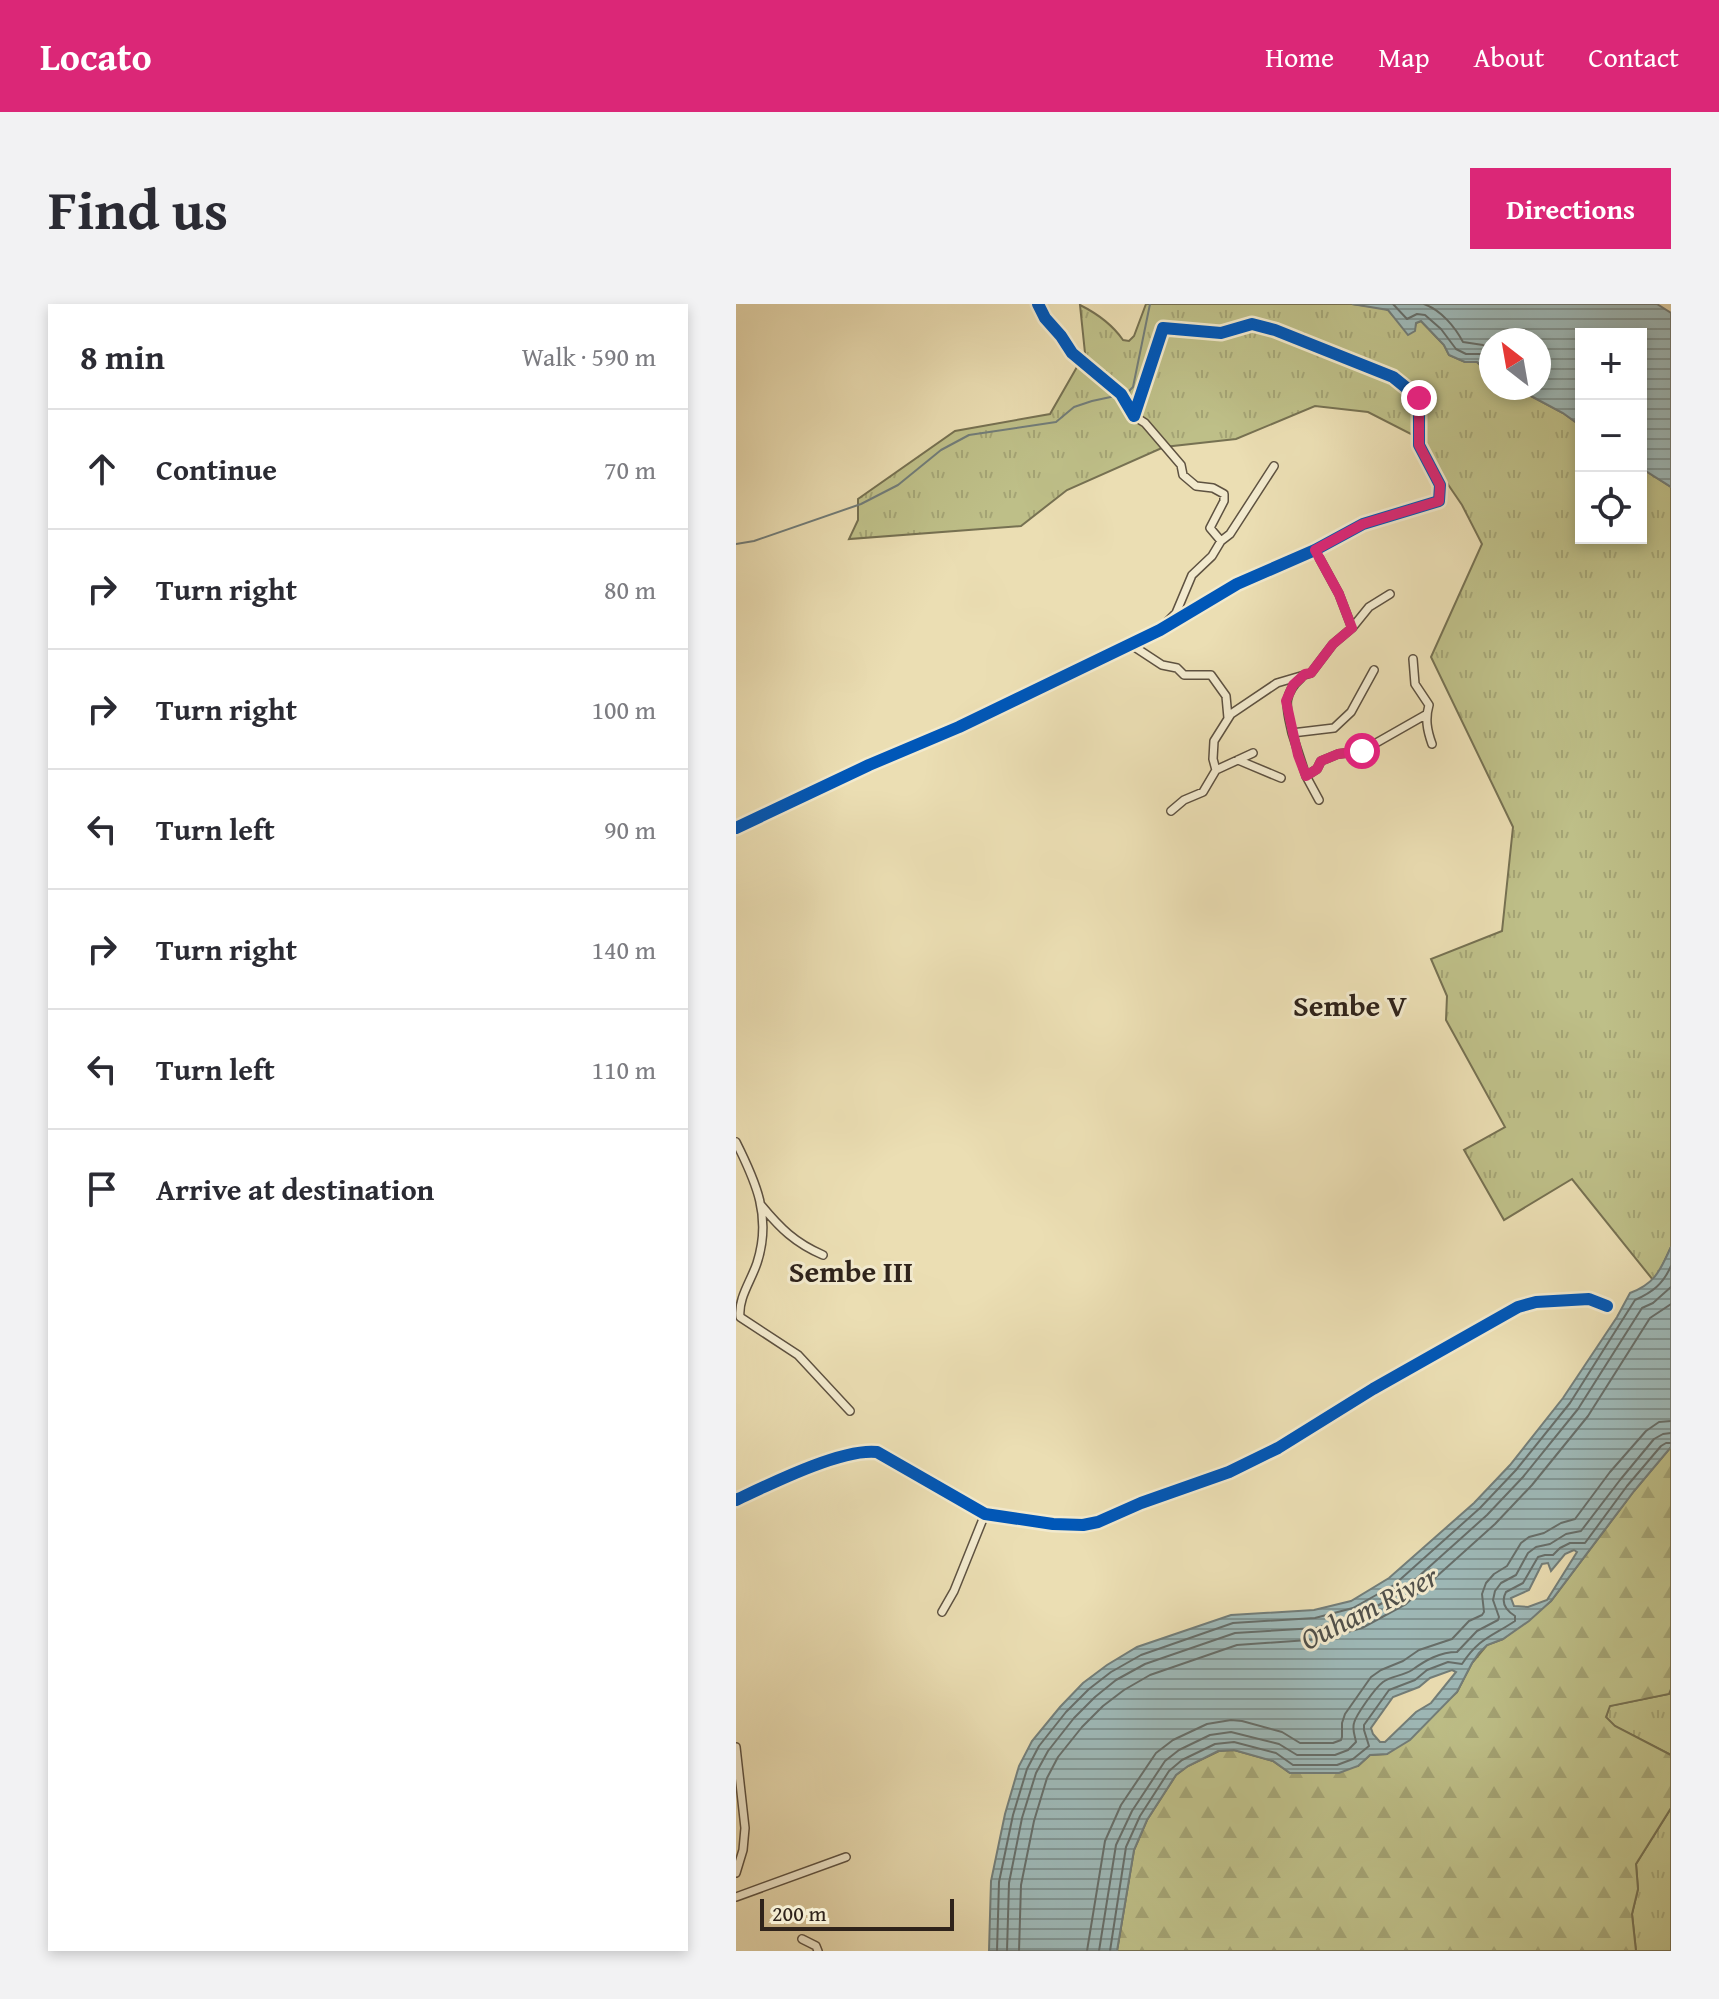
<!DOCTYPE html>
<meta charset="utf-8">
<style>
:root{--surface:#fff;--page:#f2f2f3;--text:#2b2b33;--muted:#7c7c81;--line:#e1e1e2;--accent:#db2777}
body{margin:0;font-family:"Gentium Book Plus",serif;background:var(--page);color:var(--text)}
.controls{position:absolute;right:24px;top:24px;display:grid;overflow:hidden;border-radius:0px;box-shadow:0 4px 12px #0003}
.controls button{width:72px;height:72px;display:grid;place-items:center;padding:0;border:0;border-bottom:2px solid var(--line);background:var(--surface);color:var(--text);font:40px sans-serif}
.compass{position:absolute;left:743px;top:24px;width:72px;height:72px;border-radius:50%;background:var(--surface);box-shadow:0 4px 12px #0003;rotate:329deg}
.scale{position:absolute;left:24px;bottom:20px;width:194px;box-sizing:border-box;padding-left:8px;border:4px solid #2f231b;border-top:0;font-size:22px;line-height:28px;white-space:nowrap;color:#2f231b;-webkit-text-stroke:6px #f2eace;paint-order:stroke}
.stop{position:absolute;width:24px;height:24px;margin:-18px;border:6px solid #db2777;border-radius:50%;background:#fff}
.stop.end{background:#db2777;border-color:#fff;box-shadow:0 2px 8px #0008}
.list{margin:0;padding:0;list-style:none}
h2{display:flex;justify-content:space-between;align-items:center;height:104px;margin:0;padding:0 32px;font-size:34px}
h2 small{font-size:26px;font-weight:400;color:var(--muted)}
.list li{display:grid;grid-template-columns:52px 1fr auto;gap:24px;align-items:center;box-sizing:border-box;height:120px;padding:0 32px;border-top:2px solid var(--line)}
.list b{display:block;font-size:30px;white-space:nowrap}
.list em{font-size:26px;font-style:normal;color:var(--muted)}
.icon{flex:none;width:44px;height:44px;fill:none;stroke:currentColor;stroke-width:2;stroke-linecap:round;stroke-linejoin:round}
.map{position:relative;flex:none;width:935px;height:1647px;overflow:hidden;border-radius:0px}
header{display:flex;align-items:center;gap:48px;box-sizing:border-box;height:112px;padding:0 40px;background:var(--accent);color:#fff}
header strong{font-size:38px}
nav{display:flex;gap:44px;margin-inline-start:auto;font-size:28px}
.intro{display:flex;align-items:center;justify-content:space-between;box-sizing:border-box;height:192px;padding:0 48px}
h1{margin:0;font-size:56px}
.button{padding:20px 36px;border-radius:0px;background:var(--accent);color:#fff;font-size:28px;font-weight:700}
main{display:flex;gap:48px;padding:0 48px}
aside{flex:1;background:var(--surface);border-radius:0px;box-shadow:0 4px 12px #0003}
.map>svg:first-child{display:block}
.grass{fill:url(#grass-tufts);stroke:#767152;stroke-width:2}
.forest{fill:url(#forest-firs);stroke:#767152;stroke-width:2}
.water{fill:url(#water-rules);stroke:#727d79;stroke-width:2;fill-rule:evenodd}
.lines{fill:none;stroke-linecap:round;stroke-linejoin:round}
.shore{stroke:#666e6a;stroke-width:2}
.stream{stroke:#727d79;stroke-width:2}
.minor-casing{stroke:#5e5241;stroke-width:10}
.minor{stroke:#f2eace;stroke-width:7}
.cycleway-casing{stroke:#f2eace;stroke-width:17}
.cycleway{stroke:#0057b8;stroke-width:12}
.route{stroke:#db2777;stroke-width:10}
.labels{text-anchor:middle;stroke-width:6;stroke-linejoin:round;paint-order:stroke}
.neighbourhood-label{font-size:30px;font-weight:bold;fill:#2f231b;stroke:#f2eace}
.water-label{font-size:30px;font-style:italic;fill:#50504a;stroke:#f2eace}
</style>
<header>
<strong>Locato</strong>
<nav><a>Home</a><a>Map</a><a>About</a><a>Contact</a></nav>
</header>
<div class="intro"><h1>Find us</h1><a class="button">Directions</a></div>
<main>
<aside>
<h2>8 min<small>Walk · 590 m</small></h2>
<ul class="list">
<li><svg class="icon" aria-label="ahead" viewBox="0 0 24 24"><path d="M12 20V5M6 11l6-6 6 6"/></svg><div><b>Continue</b></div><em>70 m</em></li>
<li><svg class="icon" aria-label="right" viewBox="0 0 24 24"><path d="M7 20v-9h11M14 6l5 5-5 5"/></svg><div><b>Turn right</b></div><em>80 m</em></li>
<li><svg class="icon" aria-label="right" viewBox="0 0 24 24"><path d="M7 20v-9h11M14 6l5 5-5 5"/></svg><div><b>Turn right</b></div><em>100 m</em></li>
<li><svg class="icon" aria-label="left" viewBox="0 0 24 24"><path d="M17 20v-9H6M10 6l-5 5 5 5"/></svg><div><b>Turn left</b></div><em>90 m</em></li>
<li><svg class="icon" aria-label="right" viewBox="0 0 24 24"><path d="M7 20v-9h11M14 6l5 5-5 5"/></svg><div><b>Turn right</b></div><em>140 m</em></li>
<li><svg class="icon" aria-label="left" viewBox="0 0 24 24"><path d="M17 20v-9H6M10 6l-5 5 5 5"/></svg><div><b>Turn left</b></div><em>110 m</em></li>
<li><svg class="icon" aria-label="arrive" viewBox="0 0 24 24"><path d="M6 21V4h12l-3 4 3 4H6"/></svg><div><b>Arrive at destination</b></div></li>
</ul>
</aside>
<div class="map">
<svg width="935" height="1647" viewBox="0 0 935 1647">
<defs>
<pattern id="grass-tufts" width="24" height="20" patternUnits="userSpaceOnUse" patternTransform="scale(2)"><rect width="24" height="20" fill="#bebf88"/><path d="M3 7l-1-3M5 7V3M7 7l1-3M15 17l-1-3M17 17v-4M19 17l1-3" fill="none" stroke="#a4a475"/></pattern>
<pattern id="forest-firs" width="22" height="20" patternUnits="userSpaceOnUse" patternTransform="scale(2)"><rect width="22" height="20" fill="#bebf88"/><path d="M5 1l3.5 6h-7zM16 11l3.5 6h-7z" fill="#a4a475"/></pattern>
<pattern id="water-rules" width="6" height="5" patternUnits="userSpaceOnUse" patternTransform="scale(2)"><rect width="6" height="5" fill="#9eb9b8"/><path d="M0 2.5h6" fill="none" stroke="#819695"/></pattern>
</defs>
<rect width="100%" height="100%" fill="#ebdeb3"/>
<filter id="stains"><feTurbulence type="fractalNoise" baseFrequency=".0025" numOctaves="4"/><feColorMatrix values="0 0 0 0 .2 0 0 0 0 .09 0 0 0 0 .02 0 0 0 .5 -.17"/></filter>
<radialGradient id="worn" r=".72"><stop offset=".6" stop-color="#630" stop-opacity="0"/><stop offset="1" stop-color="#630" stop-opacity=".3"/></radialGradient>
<path class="grass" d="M410,0H616L647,4L652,6L660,15L679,23L680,19L685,17L708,41L713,51L729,58H741L755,71V84H780L827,109L845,122V234H905V164L935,183V943L922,971L917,976L836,875L768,916L728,846L769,823L710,716L711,692L695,655L766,627L777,523L695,353L746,240L726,201L679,132L632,108L579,102L500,135L428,143L331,186L285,222L113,235L122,216V195L219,127L314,110L349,49L344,1C362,10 376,20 387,36L393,37L398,32Z
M935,1385V1451L878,1422L870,1414L873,1402L933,1390Z
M935,1504V1647H900L896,1610L902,1585L900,1560Z"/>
<path class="forest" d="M935,1143V1385L933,1390L874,1402L870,1413L879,1422L935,1451V1504L900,1560L902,1585L896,1610L900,1647H381L398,1546L411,1516L440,1471L452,1462L483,1447L498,1446L537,1457L554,1469L622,1462L634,1451L651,1450L721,1388L736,1359L751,1341L767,1335L815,1297L898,1187Z"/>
<path class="water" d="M616,0H921L935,9V183L905,164V30H845V122L827,109L780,84H803V36H755V71L741,58H729L713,51L708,41L685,17L680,19L679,27L672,31L652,6Z
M935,943V1143L898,1187L815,1297L793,1317L767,1335L751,1341L743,1349L736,1359L721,1388L674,1436L651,1450L634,1451L622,1462L603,1469H554L537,1457L498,1446L482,1447L452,1462L440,1471L411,1516L398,1546L381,1647H253L255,1577L269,1510L283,1462L296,1437L324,1403L347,1379L371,1361L401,1343L495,1311L578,1306L615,1297L653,1274L738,1199L774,1161L827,1094L881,1013L894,989C920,979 924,966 935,943ZM838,1246L841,1248L811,1296L792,1303L778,1302L775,1294L793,1286L806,1260L812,1259L815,1267L829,1250ZM716,1366L720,1368L695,1399L680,1408L649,1438H644L637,1430L635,1424L657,1393L683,1383L694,1374Z"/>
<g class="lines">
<path class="shore" d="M657,0L671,15L681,10L689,11L705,25L720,45L730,50H745L755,61
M688,0C705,6 719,23 727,38L747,41L755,46
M261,1647L263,1578L277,1511L291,1465L303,1442L330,1408L353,1385L375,1368L405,1351L497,1319L579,1314L617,1304L658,1281L744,1204L780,1166L834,1099L899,996C917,988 927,980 935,962
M271,1647L273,1579L286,1514L300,1469L312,1447L338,1414L359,1393L380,1376L409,1360L499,1329L580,1324L619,1314L663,1290L751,1211L787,1173L842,1105L906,1004L917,999L935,983
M283,1647L285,1581L298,1517L311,1474L322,1453L346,1423L367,1402L388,1386L414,1371L501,1341L586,1335L626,1324L670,1300L759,1220L796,1181L852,1112L914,1014L935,1000
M351,1647L369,1537L385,1501L420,1449L437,1436L471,1420L495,1416L506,1417L546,1428L564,1439H597L605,1436L606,1433V1419L609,1410L635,1373L645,1366L667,1357L683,1346L716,1335L733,1317L746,1311L748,1308L746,1290L750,1279L758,1270L771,1262L785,1239L793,1233L808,1229L825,1219L839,1215L874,1168L910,1127L923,1118L935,1117
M363,1647L380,1541L396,1507L429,1457L443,1446L474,1431L495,1428L543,1440L561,1451H599L612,1446L620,1438C619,1432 616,1426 618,1419C620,1411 639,1384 647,1378C655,1372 667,1372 676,1366C690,1356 704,1348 721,1348L741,1327L762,1316L763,1313L757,1296L759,1287L765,1279L780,1271L792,1249L800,1243L814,1240L830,1230L845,1227L884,1176L918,1135L927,1130L935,1129
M374,1647L390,1543L404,1512L433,1467L446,1456L479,1440L498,1438L540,1449L557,1461H601L617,1455L633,1442L628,1426V1421L653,1386L679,1376L691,1366L712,1358L726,1360C743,1334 755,1333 779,1317V1312C771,1307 764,1299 770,1288L787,1279L802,1253L809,1251H817L824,1244L834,1239H849L891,1182L925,1142L930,1139H935"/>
<path class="stream" d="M390,90L397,83L414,0
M0,240L18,237L125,200L162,181L205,146L233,131L320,118L338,103L356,97L384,91"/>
<g class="minor-casing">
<path id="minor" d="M398,112L409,119L445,161L447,171L460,182L477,184L488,190V197L474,224L485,237
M579,246L603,290L616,324
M431,318L440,309L456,271L476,252L485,237L494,230L538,162
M394,340L426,361L441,364L448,371H475L490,392L492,414
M677,355L679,380L693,401C689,415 691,426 696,440
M565,374C545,392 551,405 556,429L598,424L615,408L638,366
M556,429L570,472L583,496
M502,456L545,474
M480,466L517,449
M570,472L581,465L585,457L602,450L626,447L691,410
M435,507L448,496L467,488L480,466L477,455L478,437L495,410L541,379L575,369L597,340L616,324L633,303L654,290
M0,524L133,461L223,423L424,326L501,280L579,246L627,220L703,197L704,181L683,141V94L657,73L539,26L516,20L485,29L427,24L398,112L385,90L336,49L325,32L309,14L302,0
M0,838C20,878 36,913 21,959C15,977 2,994 4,1013L62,1051L114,1107
M25,901C44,924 59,939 87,951
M0,1196C34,1180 106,1144 141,1148L249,1210L317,1220L347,1221L362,1218L405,1199L493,1168L542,1144L637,1085L782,1003L800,998L853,995L871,1002
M206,1308L218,1287L249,1210
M0,1443L9,1524L7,1546L0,1569
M0,1593L110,1553
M66,1635L80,1642L82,1647"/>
</g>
<use href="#minor" class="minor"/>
<g class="cycleway-casing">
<path id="cycleway" d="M0,524L133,461L223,423L424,326L501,280L579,246L627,220L703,197L704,181L683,141V94L657,73L539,26L516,20L485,29L427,24L398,112L385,90L336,49L325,32L309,14L302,0
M0,1196C34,1180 106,1144 141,1148L249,1210L317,1220L347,1221L362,1218L405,1199L493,1168L542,1144L637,1085L782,1003L800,998L853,995L871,1002"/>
</g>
<use href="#cycleway" class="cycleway"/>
</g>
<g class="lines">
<path class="route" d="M626,447L602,450L585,457L581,465L570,472L562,451L550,397L557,381L569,370L575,369L597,340L616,324L603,290L579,246L627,220L703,197L704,181L683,141V94"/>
</g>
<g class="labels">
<g class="neighbourhood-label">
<text x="614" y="712">Sembe V</text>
<text x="115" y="978">Sembe III</text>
</g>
<g class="water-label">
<text transform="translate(633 1304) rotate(-27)" y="10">Ouham River</text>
</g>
</g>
<rect width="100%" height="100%" filter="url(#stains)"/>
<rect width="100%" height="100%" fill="url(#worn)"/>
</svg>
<div class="controls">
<button>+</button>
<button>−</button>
<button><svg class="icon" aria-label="locate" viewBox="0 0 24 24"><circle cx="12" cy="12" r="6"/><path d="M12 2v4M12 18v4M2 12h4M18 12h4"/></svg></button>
</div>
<svg class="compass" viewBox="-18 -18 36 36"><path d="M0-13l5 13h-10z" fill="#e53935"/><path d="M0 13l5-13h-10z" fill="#7c7c81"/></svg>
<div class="scale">200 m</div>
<div class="stop" style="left:626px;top:447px"></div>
<div class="stop end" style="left:683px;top:94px"></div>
</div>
</main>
